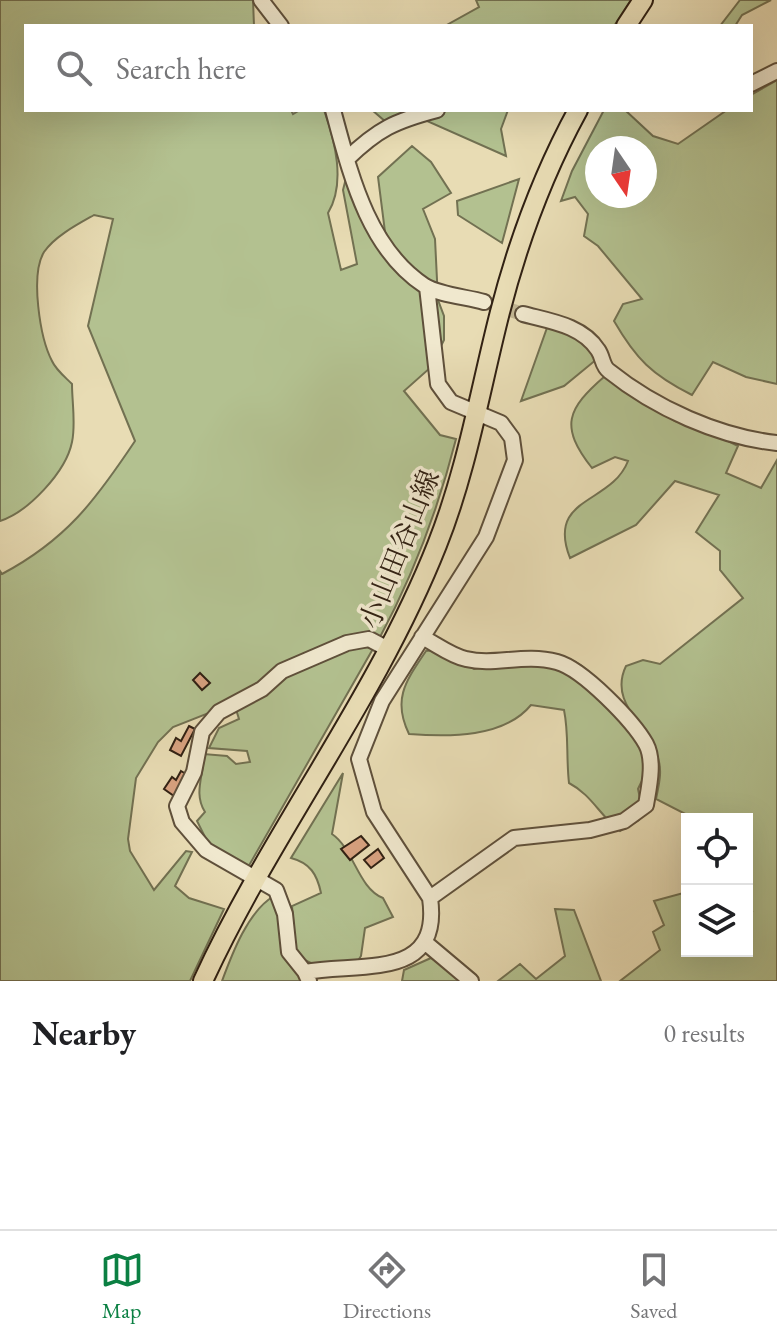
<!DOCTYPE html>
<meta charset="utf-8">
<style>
:root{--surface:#fff;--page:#f6f6f6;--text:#202124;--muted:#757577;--line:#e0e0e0;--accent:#0b8043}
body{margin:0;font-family:"EB Garamond","Noto Serif JP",serif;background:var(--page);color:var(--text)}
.controls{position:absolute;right:24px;bottom:24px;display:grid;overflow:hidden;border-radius:0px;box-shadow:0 8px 32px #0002}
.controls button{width:72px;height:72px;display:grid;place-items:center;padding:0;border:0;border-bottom:2px solid var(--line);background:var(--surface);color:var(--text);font:40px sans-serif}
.compass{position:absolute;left:585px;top:136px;width:72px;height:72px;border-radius:50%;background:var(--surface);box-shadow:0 8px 32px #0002;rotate:167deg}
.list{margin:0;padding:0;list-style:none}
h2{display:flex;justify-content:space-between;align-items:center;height:104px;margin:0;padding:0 32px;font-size:34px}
h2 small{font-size:26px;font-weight:400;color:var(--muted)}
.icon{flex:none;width:44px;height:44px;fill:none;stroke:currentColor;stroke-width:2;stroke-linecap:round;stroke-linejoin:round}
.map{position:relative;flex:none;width:777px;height:981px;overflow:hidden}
.search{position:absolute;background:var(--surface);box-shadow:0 8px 32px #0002;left:24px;right:24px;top:24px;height:88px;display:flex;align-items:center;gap:20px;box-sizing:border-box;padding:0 28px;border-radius:0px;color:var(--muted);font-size:30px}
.sheet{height:248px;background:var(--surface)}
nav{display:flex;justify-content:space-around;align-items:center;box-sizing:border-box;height:112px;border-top:2px solid var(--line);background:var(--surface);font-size:22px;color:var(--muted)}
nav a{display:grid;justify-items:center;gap:4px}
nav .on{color:var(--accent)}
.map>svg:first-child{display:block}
.green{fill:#b3c190;stroke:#727152;stroke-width:2;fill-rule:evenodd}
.building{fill:#d8a280;stroke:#312113;stroke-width:2}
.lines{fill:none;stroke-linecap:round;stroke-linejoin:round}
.minor-tunnel{stroke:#c3b794;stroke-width:14;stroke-dasharray:14 7;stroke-linecap:butt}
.minor-casing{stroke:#5f503b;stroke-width:18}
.major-casing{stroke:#312113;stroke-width:22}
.minor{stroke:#f0e8ce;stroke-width:14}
.major{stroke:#e8dcb4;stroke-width:18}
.labels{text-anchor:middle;stroke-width:7;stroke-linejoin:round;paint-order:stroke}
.street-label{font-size:28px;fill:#312113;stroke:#f0e8ce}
</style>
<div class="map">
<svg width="777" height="981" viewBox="0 0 777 981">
<rect width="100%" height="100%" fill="#e8dcb4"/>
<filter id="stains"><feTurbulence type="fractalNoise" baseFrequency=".0025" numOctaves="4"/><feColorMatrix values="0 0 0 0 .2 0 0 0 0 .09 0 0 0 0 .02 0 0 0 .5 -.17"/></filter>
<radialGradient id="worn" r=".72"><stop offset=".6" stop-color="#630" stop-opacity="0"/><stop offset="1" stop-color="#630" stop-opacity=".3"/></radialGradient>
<path class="green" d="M0,0H253L254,26H26V110H291L293,114L300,110H324C335,141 346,183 328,213L341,270L357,264L343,190L348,170L395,250L385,232L378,177L412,146L431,162L451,193L423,209L435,239L438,300L444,316V340L430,368L404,391L440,435L456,439C438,510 414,574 379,639L365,634L343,636L332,649L374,647L247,869L208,843L197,821L205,812C193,793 204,775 204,754L227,756L236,764L250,762L247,751L209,748L219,728L239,719L234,703L173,727L158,742L136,778L128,839L130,851L154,890L186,851L192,852L175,886L189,898L224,909L190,981H0V571L2,574C66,540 95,501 135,441L88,326L113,219L94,215C78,224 55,236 44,252C30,275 40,338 52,361C56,370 65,377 72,384C72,403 76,424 72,442C66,472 28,512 0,521Z
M476,0H631L614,26H445L479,7Z
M740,0H771L742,15L735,26H720Z
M777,80V384L746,377L713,362L692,395C652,375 636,359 614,321L623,304L642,299L598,246L584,236L588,214L575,197L561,201L572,171L604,110H625L653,136L678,144L727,110H751V95ZM597,148H645V196H597Z
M372,110H508L501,129L506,156L407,112L386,122Z
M519,179L502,243L458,215L457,201Z
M548,325L574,333L597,359L564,386L521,401Z
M605,376L675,421L704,429L738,446L726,473L761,488L777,460V981H620L660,950L653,932L664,925L654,901L687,892V951H747V911H752L747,894V819H695L656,799C659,784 663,770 657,755C644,723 609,701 626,666L643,660L660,664L743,598L720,570V551L696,532L719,495L675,481L636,525L570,558C546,496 611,505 628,461L615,457L592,468C559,426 567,409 605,376Z
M442,649L474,669C498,666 537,654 560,657C600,661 631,733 650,764L638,789L642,808L639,820L620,831C600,816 592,795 569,783C566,757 569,734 564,710L531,705C504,738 449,737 409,734C392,699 406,681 426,651Z
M343,773L332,834C354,849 358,888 383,898L393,917L365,928L361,956L354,967L328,971L296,956L292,906L321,893C317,874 310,863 291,858Z
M274,896L284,938L308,981H222C232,954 248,911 274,896Z
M555,909L574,910L601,981H498L520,964L536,979L565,956Z
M431,958L466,981H402L404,970Z"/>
<path class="building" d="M200,673L210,683L202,690L193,680Z
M189,726L195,729L181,756L170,750L176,738L181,741Z
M181,771L186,774L174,796L164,789L172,777L176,780Z
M361,836L369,845L350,860L341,849Z
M378,849L384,858L371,868L364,860Z"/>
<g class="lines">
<path class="minor-tunnel" d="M484,302L523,314"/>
<g class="minor-casing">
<path id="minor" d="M261,0L281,26
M751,84L777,71
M333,110C350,172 367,248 425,286C440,295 467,297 484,302
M347,159C378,129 395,121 437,110
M523,314C549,321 582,325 598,350C603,357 602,366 609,371C655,408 719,437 777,443
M422,637C436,644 451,656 466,659C495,666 524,653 557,662C583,669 633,721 646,744C655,761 649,787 646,805L624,821L590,830L514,838L430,898
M427,944L471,981
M305,972L289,952L285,914L276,890L206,850L182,822L177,806L194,772L202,732L219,712L262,689L282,671L347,643L369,639L388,649
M309,981L305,972C361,962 442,981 430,898L374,812L359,759L382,701L486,537L515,460L512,438L501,423L451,402L438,384L427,287"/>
</g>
<g class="major-casing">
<path id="major" d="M626,26L643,0
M203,981C272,831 376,699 437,545C467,470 480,390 500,312C518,242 543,174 578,110"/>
</g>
<use href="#minor" class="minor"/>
<use href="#major" class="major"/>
</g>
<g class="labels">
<g class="street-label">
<text transform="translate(399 549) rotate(-68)" y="10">小山田谷山線</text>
</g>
</g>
<rect width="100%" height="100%" filter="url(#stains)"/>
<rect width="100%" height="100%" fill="url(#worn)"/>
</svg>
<div class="controls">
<button><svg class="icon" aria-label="locate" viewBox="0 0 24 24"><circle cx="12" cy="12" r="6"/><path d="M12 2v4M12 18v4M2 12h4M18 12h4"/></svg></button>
<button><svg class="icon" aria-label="layers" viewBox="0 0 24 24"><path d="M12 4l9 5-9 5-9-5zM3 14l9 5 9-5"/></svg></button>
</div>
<svg class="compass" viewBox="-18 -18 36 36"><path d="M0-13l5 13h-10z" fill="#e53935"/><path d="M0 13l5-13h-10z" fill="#757577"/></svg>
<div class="search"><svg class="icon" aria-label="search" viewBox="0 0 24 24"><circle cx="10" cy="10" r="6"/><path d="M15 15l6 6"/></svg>Search here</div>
</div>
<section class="sheet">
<h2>Nearby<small>0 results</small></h2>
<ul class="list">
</ul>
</section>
<nav>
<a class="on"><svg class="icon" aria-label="map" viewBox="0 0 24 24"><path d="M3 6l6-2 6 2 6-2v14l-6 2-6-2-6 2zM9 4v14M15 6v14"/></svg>Map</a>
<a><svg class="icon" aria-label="directions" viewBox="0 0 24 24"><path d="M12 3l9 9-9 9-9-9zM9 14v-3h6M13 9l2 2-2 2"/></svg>Directions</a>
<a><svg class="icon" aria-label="saved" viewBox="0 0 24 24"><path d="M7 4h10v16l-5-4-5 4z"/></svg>Saved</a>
</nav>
